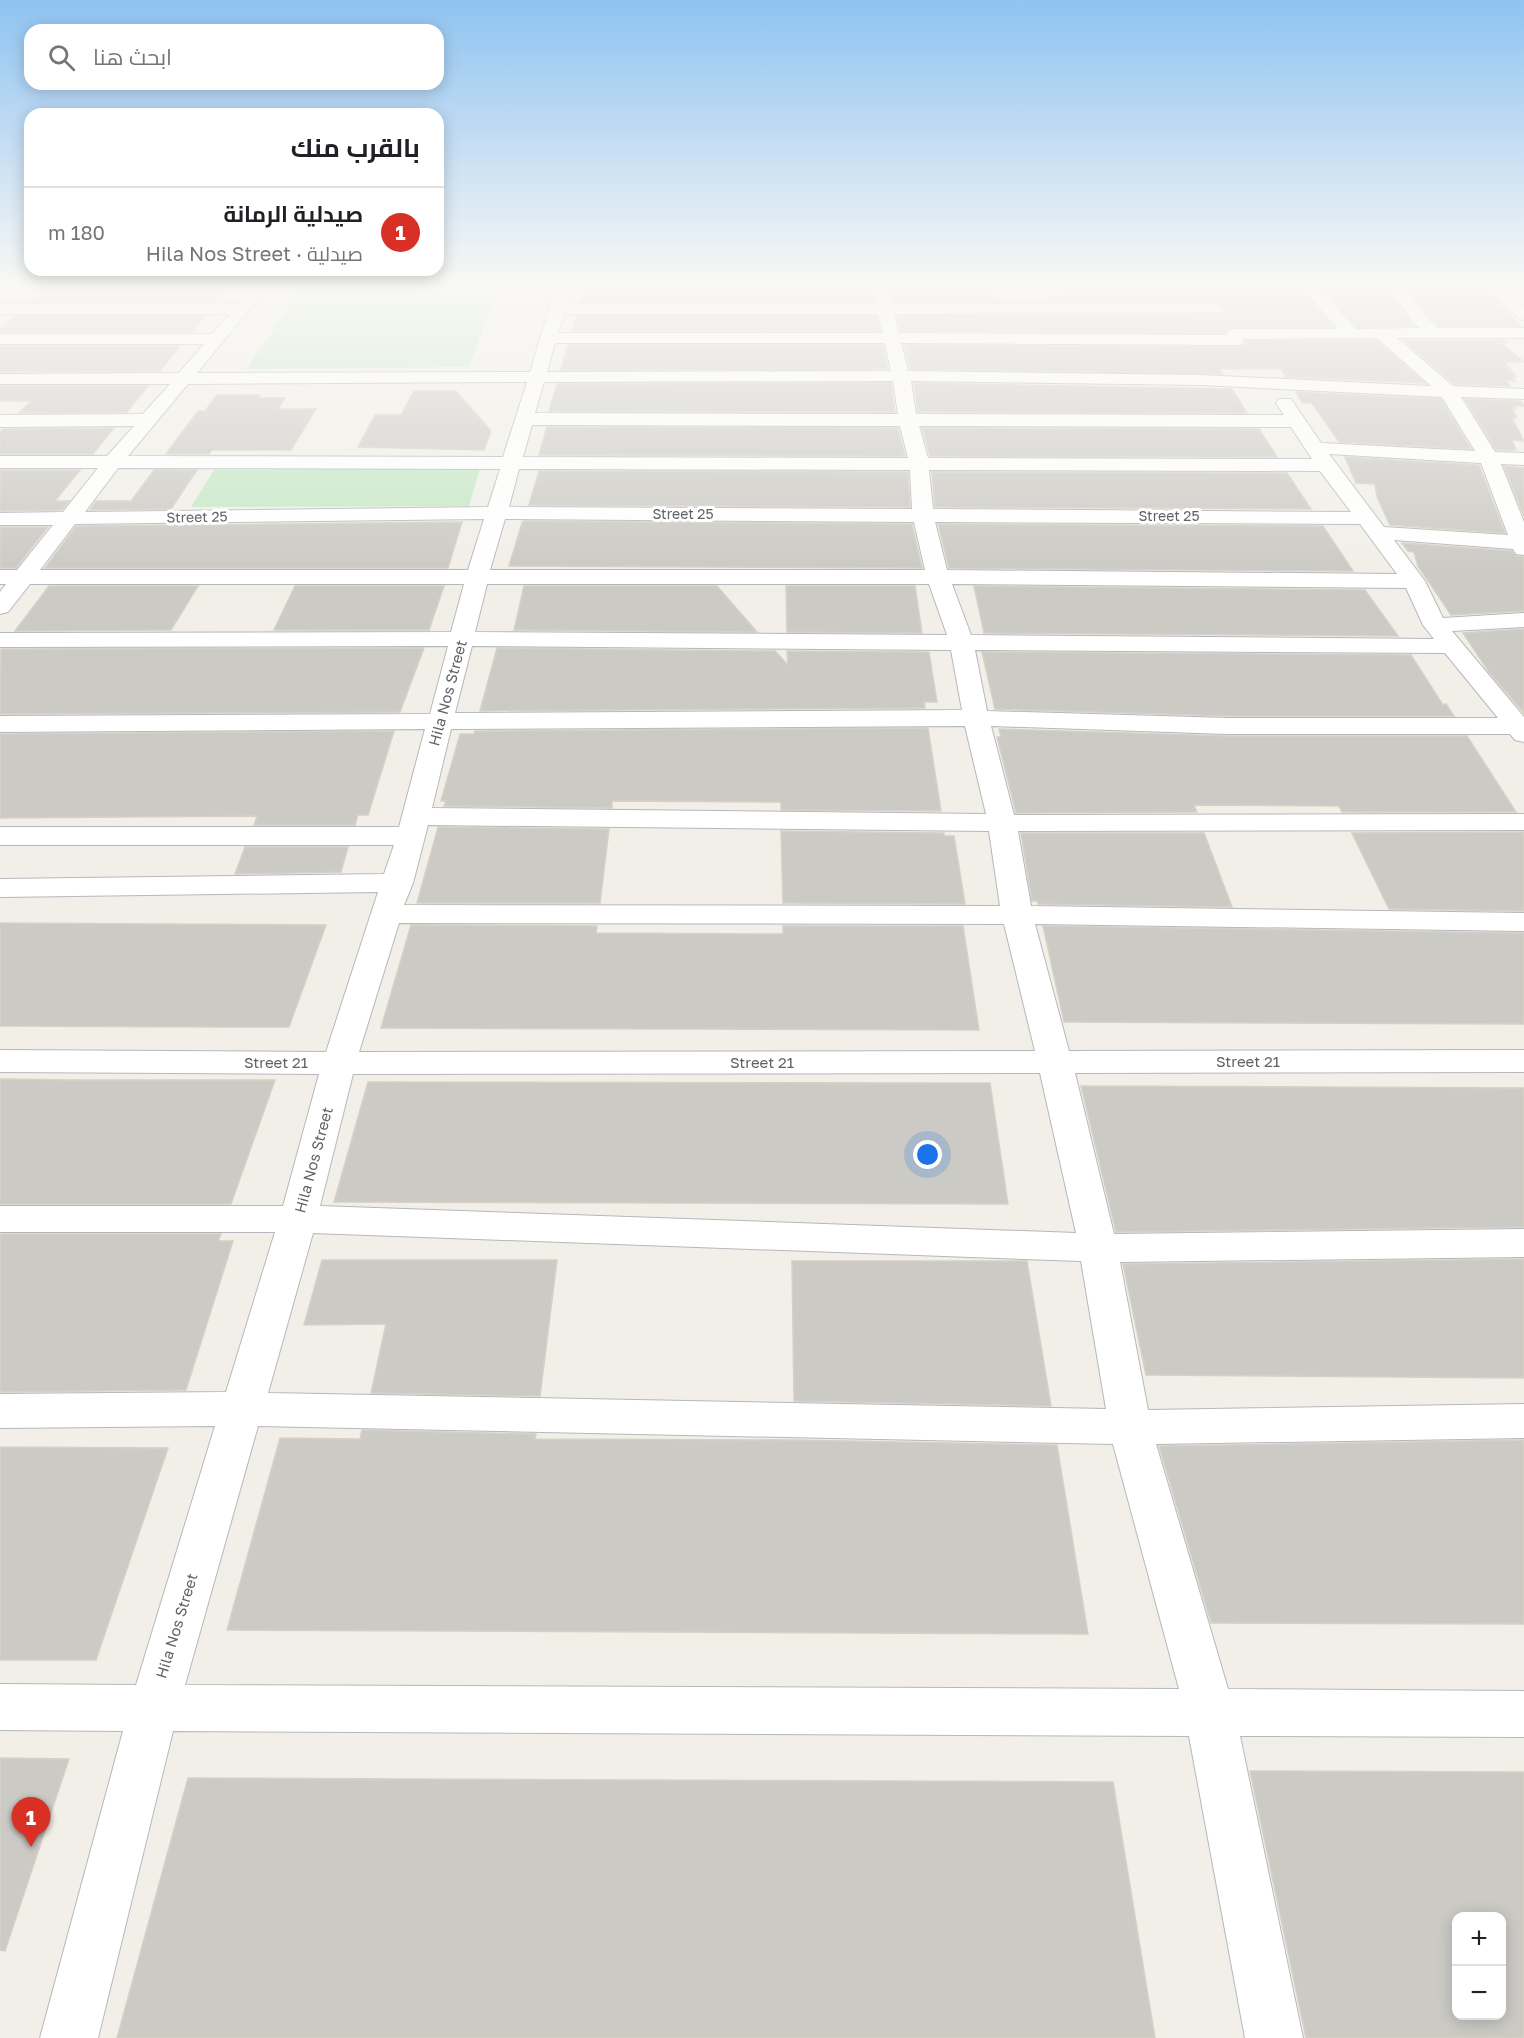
<!DOCTYPE html>
<html lang="ar">
<meta charset="utf-8">
<style>
:root{--surface:#fff;--page:#f6f6f6;--text:#202124;--muted:#757577;--line:#e0e0e0;--accent:#d93025}
body{margin:0;font-family:"Golos Text",Cairo,sans-serif;background:var(--page);color:var(--text);direction:rtl}
.controls{position:absolute;right:18px;bottom:18px;display:grid;overflow:hidden;border-radius:12px;box-shadow:0 3px 15px #0003}
.controls button{width:54px;height:54px;display:grid;place-items:center;padding:0;border:0;border-bottom:2px solid var(--line);background:var(--surface);color:var(--text);font:30px sans-serif}
.you{position:absolute;left:928px;top:1155px;width:21px;height:21px;margin:-15px;border:4px solid #fff;border-radius:50%;background:#1a73e8;box-shadow:0 0 0 9px #1a73e833}
.badge{display:grid;place-items:center;width:39px;height:39px;border-radius:50%;background:var(--accent);color:#fff;font-size:20px;font-weight:700}
.pin{position:absolute;translate:-50% -50px;filter:drop-shadow(0 2px 3px #0008)}
.pin::after{content:'';position:absolute;top:32px;width:21px;height:18px;background:inherit;clip-path:polygon(0 0,100% 0,50% 100%)}
.list{margin:0;padding:0;list-style:none}
h2{display:flex;justify-content:space-between;align-items:center;height:78px;margin:0;padding:0 24px;font-size:26px}
h2 small{font-size:20px;font-weight:400;color:var(--muted)}
.list li{display:grid;grid-template-columns:39px 1fr auto;gap:18px;align-items:center;box-sizing:border-box;height:90px;padding:0 24px;border-top:2px solid var(--line)}
.list b{display:block;font-size:22px;white-space:nowrap}
.list p{margin:0;font-size:20px;white-space:nowrap;color:var(--muted)}
.list em{font-size:20px;font-style:normal;color:var(--muted)}
.icon{flex:none;width:33px;height:33px;fill:none;stroke:currentColor;stroke-width:2;stroke-linecap:round;stroke-linejoin:round}
.map{position:relative;flex:none;width:1524px;height:2038px;overflow:hidden;direction:ltr}
.search{position:absolute;background:var(--surface);box-shadow:0 3px 15px #0003;left:24px;top:24px;width:420px;height:66px;display:flex;align-items:center;gap:15px;box-sizing:border-box;padding:0 21px;border-radius:18px;color:var(--muted);font-size:22px}
.panel{position:absolute;background:var(--surface);box-shadow:0 3px 15px #0003;left:24px;top:108px;width:420px;height:168px;border-radius:18px;direction:rtl}
.map>svg:first-child{display:block}
.green{fill:#c5e8c5}
.building{fill:#cccac5;stroke:#d6d1c6;stroke-width:1.5;fill-rule:evenodd}
.lines{fill:none;stroke-linecap:round;stroke-linejoin:round}
.minor-casing{stroke:#b5b8bc;stroke-width:2}
.minor{fill:#fff;fill-rule:evenodd}
.labels{text-anchor:middle;stroke-width:6;stroke-linejoin:round;paint-order:stroke}
.far-street-label{font-size:14px;fill:#5f6368;stroke:#fff}
.street-label{font-size:15px;fill:#5f6368;stroke:#fff}
</style>
<div class="map">
<svg width="1524" height="2038" viewBox="0 0 1524 2038">
<rect width="100%" height="100%" fill="#f1efe8"/>
<path class="green" d="M499,286L469,367L247,369L302,287Z
M480,468L469,506L191,507L214,470Z"/>
<path class="building" d="M52,283H231L216,302H31Z
M585,283H869L873,302H580Z
M889,283H989L995,298L1047,299L1046,295L1069,296L1066,285L1075,284L1236,287L1235,284L1296,283L1333,327H1234L1227,329L1225,333L901,331L897,316L1222,314L1226,309L1216,302H894Z
M1317,283H1385L1414,326L1357,327Z
M1405,283H1479L1520,326H1439L1425,313Z
M15,316H204L192,332H0V329Z
M576,316H876L880,331H572Z
M1376,340L1425,383L1286,377L1281,369H1219L1222,374L910,369L904,345L1237,347L1245,346L1246,341Z
M1403,340H1505L1507,342H1500L1524,362H1505L1516,377H1512L1515,381L1505,380L1510,386L1454,384Z
M568,345H883L888,369L561,370Z
M0,346H180L160,371L0,372Z
M891,383L895,412L549,411L557,384Z
M914,383L1232,389L1247,413L918,412Z
M0,386H148L127,412L19,413L31,401H0Z
M414,391H456L491,431L484,450L358,447L375,415H401Z
M1296,392L1441,399L1471,449L1339,442L1315,407L1311,403H1302Z
M217,395H260L258,398H285L278,409H316L291,450H212L209,454H166L198,411H205Z
M1465,399L1521,401L1524,406H1514L1516,409H1512L1517,418H1512L1524,441L1512,440L1516,450H1496Z
M547,427L898,428L905,456L539,455Z
M114,428L93,454H0V432L3,429Z
M922,428L1259,429L1277,457L930,456Z
M1345,457L1479,465L1505,533L1390,525L1377,497L1375,484L1356,483Z
M1504,466L1524,468V516Z
M0,470H80L55,501H69L62,510L0,511Z
M154,470H197L171,509L90,510L96,501H131Z
M539,471L908,472L910,507L529,505Z
M932,472L1287,473L1311,509L935,507Z
M524,521L912,524L922,568L509,566L522,523Z
M462,522L448,568H45L76,526Z
M938,524L1323,526L1353,571L949,568Z
M0,527H48L16,568H0Z
M1402,543L1512,551L1516,556L1524,557V611L1451,615L1418,566L1414,552L1408,551Z
M49,586H198L171,630L15,631Z
M295,586H444L429,630H274Z
M524,586H717L757,632L514,630Z
M786,586H915L922,633L787,632Z
M974,586L1365,590L1398,636L984,633Z
M1524,629V713L1489,672L1463,633Z
M424,648L400,712L0,714L1,649Z
M497,648L775,651L788,665L787,651L929,652L937,702H924L925,708L480,711Z
M982,652L1411,655L1443,705L1446,704L1454,716H1228L995,709Z
M928,728L941,811L781,810V802L612,801V808L444,806L446,801H441L460,734H474L475,731Z
M999,729L1228,736H1467L1516,812H1342L1339,806L1194,805L1197,812L1016,813L997,737H1001Z
M394,731L368,815H358L355,825H254L257,816L0,818V734Z
M438,827L609,829L600,903H417Z
M781,831L944,833V836H954L965,904L783,903Z
M1524,832V911L1389,909L1352,833Z
M1021,833H1204L1232,907L1038,904V901H1032Z
M245,847H348L341,872L235,874Z
M0,923L155,924L326,925L289,1027H224L0,1026Z
M411,925L597,926L596,933L783,934V926H963L979,1030L381,1028Z
M1043,926L1524,933V1024L1064,1022Z
M0,1079L72,1080H275L231,1204H0Z
M368,1082L990,1083L1008,1204L334,1202Z
M1081,1086L1524,1088V1227L1116,1232Z
M0,1234H221L218,1241H233L186,1390L0,1392Z
M1524,1259V1378L1146,1375L1123,1264Z
M322,1260H557L540,1396L371,1393L386,1324L304,1325Z
M792,1261H1027L1051,1406L794,1401Z
M362,1430L536,1434L535,1439L795,1440L1057,1445L1088,1634L227,1630L280,1438L360,1439Z
M1524,1440V1624L1211,1623L1159,1446Z
M0,1447L168,1448L96,1660H0Z
M0,1758L69,1759L5,1951L0,1950Z
M1250,1771L1524,1772V2038H1306ZM1456,1917H1502V2016H1456Z
M188,1778L1113,1782L1155,2038H117Z"/>
<g class="lines">
<g class="minor-casing">
<path id="minor" d="M256,283H271L197,373L530,372L557,283H572L566,304H876L871,283H887L892,304H1216L1224,309L1222,312L894,314L899,333L1226,335L1228,331L1234,329H1338L1298,283H1314L1356,329L1420,328L1411,320L1387,283H1402L1423,314L1438,328H1524V338H1397L1453,386L1524,389V399L1461,397L1495,452L1524,453V465L1501,464L1524,522V555L1516,554L1513,549L1394,540L1425,581L1443,618L1524,613V627L1452,631L1524,717V742L1515,740L1510,734H1228L991,726L1014,815L1524,814V830L1018,831L1031,906L1524,913V931L1035,924L1069,1051L1524,1050V1072L1075,1073L1114,1234L1524,1229V1257L1120,1262L1148,1410L1524,1404V1438L1156,1444L1228,1689L1524,1691V1737L1240,1736L1303,2038H1245L1189,1736L173,1731L98,2038H40L123,1731L0,1730V1684L136,1685L215,1426L0,1428V1394L226,1392L275,1232H0V1206H283L319,1074L0,1072V1050L326,1052L378,892L0,897V879L384,874L394,845H0V827H399L425,729L0,732V716L430,714L448,646L0,647V633L451,632L464,584H30L8,612L0,614V592L6,584H0V570H17L53,525H0V513L63,512L98,468H0V456H107L134,426L0,427V415L143,414L170,384H0V374L179,373L204,344H0V334H212L230,314H0V304H238ZM564,314H878L883,333H558ZM1377,338L1431,386L1201,375L908,371L901,343L1237,345L1243,344L1244,339ZM555,343H885L891,371L547,372ZM893,381L898,414L535,413L544,382ZM911,381L1201,385L1442,397L1475,451L1321,443L1291,399H1279L1276,403L1284,415L916,414ZM527,382L503,457L128,456L188,384ZM532,425L900,426L908,458L523,457ZM919,426L1291,427L1312,459L928,458ZM1329,454L1481,463L1508,535L1384,527ZM118,468L500,469L488,507L85,512ZM519,469L910,470L912,509L509,507ZM929,470L1320,471L1351,512L933,509ZM484,519L468,570H40L75,524ZM505,519L914,522L925,570H490ZM935,522L1360,524L1397,574L947,570ZM487,584H929L947,635L475,632ZM952,584L1406,588L1423,625L1434,639L971,635ZM472,646L951,650L962,710L455,713ZM975,650L1445,653L1498,718H1228L987,711ZM965,726L986,814L432,808L451,729ZM428,825L989,831L1000,906L404,905L413,883ZM399,923L1004,924L1035,1051L359,1052ZM1040,1073L1076,1233L320,1206L353,1074ZM313,1233L1081,1261L1106,1409L268,1393ZM258,1426L1113,1444L1179,1689L185,1685Z
M1483,283H1499L1524,306V320L1518,318Z"/>
</g>
<use href="#minor" class="minor"/>
</g>
<linearGradient id="sky" x2="0" y2="1"><stop stop-color="#8fc3f1"/><stop offset="0.5" stop-color="#f9f8f5"/><stop offset="1" stop-color="#f9f8f5" stop-opacity="0"/></linearGradient>
<rect width="1524" height="569" fill="url(#sky)"/>
<g class="labels">
<g class="far-street-label">
<text x="683" y="519">Street 25</text>
<text x="1169" y="521">Street 25</text>
<text transform="translate(197 517) rotate(-1)" y="5">Street 25</text>
</g>
<g class="street-label">
<text transform="translate(448 693) rotate(-75)" y="5">Hila Nos Street</text>
<text x="1248" y="1067">Street 21</text>
<text x="276" y="1068">Street 21</text>
<text x="762" y="1068">Street 21</text>
<text transform="translate(314 1160) rotate(-75)" y="5">Hila Nos Street</text>
<text transform="translate(177 1626) rotate(-73)" y="5">Hila Nos Street</text>
</g>
</g>
</svg>
<div class="controls">
<button>+</button>
<button>−</button>
</div>
<div class="you"></div>
<div class="pin badge" style="left:31px;top:1847px">1</div>
<div class="search"><svg class="icon" aria-label="search" viewBox="0 0 24 24"><circle cx="10" cy="10" r="6"/><path d="M15 15l6 6"/></svg>ابحث هنا</div>
<section class="panel">
<h2>بالقرب منك<small></small></h2>
<ul class="list">
<li><span class="badge">1</span><div><b>صيدلية الرمانة</b><p>صيدلية · Hila Nos Street</p></div><em>180 m</em></li>
</ul>
</section>
</div>
